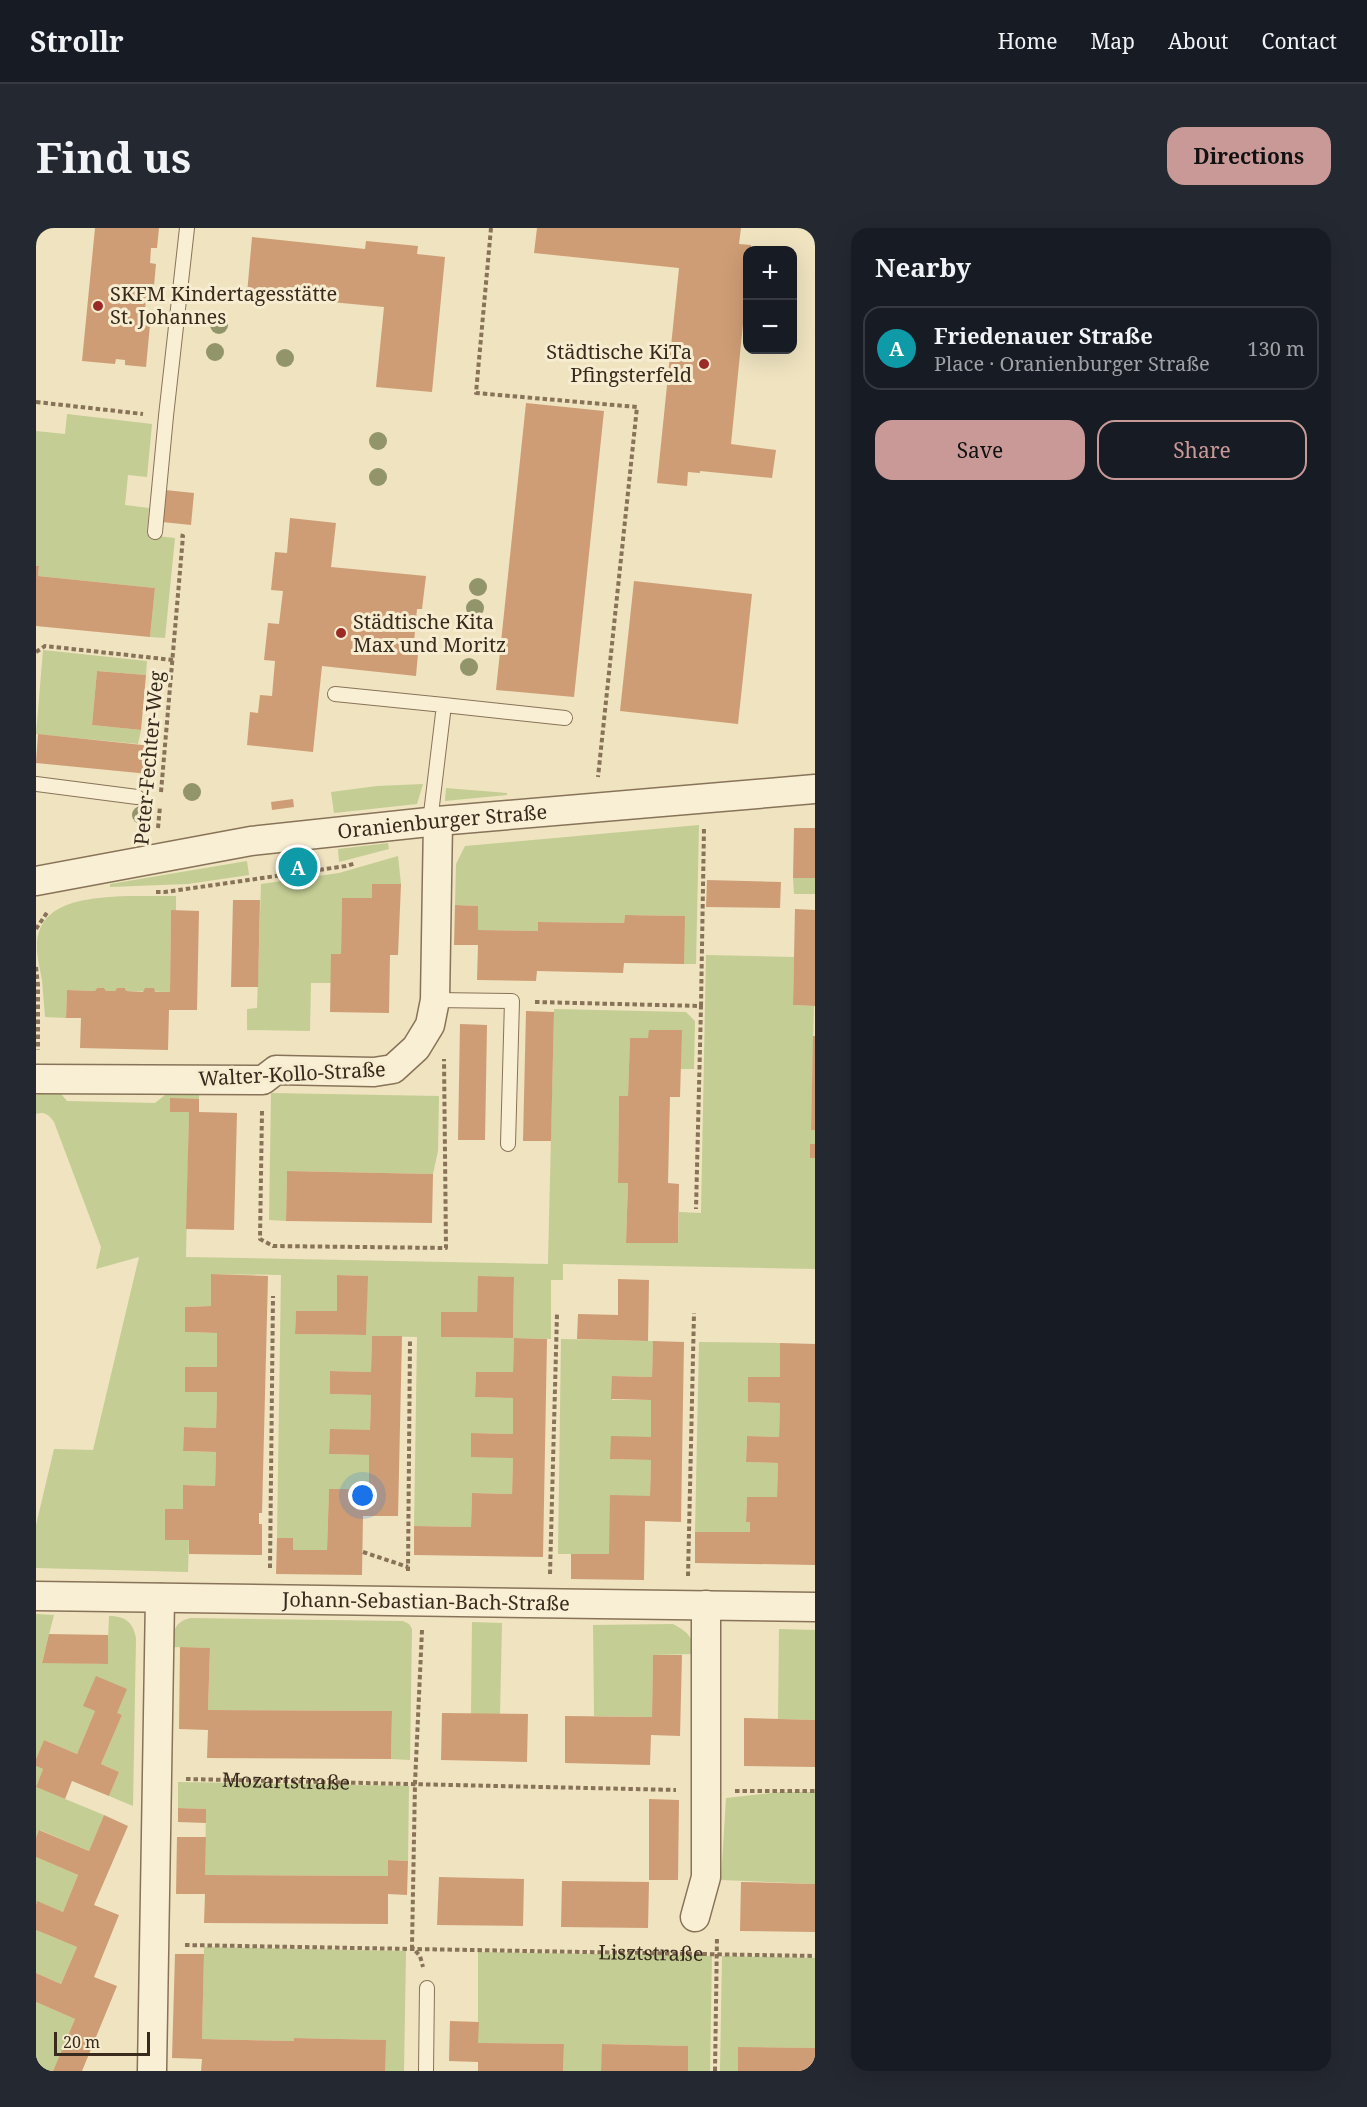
<!DOCTYPE html>
<meta charset="utf-8">
<style>
:root{--surface:#171b24;--page:#242831;--text:#f1f3f6;--muted:#9ea1a6;--line:#363941;--accent:#c99998}
body{margin:0;font-family:"Noto Serif",serif;background:var(--page);color:var(--text)}
.controls{position:absolute;right:18px;top:18px;display:grid;overflow:hidden;border-radius:12px;box-shadow:0 6px 24px #0002}
.controls button{width:54px;height:54px;display:grid;place-items:center;padding:0;border:0;border-bottom:2px solid var(--line);background:var(--surface);color:var(--text);font:30px sans-serif}
.scale{position:absolute;left:18px;bottom:15px;width:96px;box-sizing:border-box;padding-left:6px;border:3px solid #382b1d;border-top:0;font-size:16px;line-height:21px;white-space:nowrap;color:#382b1d;-webkit-text-stroke:4px #f6ecd0;paint-order:stroke}
.you{position:absolute;left:327px;top:1268px;width:21px;height:21px;margin:-15px;border:4px solid #fff;border-radius:50%;background:#1a73e8;box-shadow:0 0 0 9px #1a73e833}
.badge{display:grid;place-items:center;width:39px;height:39px;border-radius:50%;background:var(--accent);color:#fff;font-size:20px;font-weight:700}
.pin{position:absolute;translate:-50% -50%;border:3px solid #fff;box-shadow:0 2px 6px #0006}
.list{margin:0;padding:0;list-style:none}
h2{display:flex;justify-content:space-between;align-items:center;height:78px;margin:0;padding:0 24px;font-size:26px}
h2 small{font-size:20px;font-weight:400;color:var(--muted)}
.list li{display:grid;grid-template-columns:39px 1fr auto;gap:18px;align-items:center;box-sizing:border-box;height:84px;margin:0 12px 12px;padding:0 12px;border:2px solid var(--line);border-radius:18px}
.list b{display:block;font-size:22px;white-space:nowrap}
.list p{margin:0;font-size:20px;white-space:nowrap;color:var(--muted)}
.list em{font-size:20px;font-style:normal;color:var(--muted)}
.actions{display:flex;gap:12px;padding:18px 24px}
.actions a{flex:1;padding:14px 0;border:2px solid var(--accent);border-radius:18px;text-align:center;font-size:21px;color:var(--accent)}
.actions .main{background:var(--accent);color:#111}
.map{position:relative;flex:none;width:779px;height:1843px;overflow:hidden;border-radius:18px}
header{display:flex;align-items:center;gap:36px;box-sizing:border-box;height:84px;padding:0 30px;background:var(--surface);border-bottom:2px solid var(--line)}
header strong{font-size:28px}
nav{display:flex;gap:33px;margin-inline-start:auto;font-size:21px}
.intro{display:flex;align-items:center;justify-content:space-between;box-sizing:border-box;height:144px;padding:0 36px}
h1{margin:0;font-size:42px}
.button{padding:15px 27px;border-radius:18px;background:var(--accent);color:#111;font-size:21px;font-weight:700}
main{display:flex;gap:36px;padding:0 36px}
aside{flex:1;background:var(--surface);border-radius:18px;box-shadow:0 6px 24px #0002}
.map>svg:first-child{display:block}
.green{fill:#c4cd94;fill-rule:evenodd}
.building{fill:#ce9d75}
.lines{fill:none;stroke-linecap:round;stroke-linejoin:round}
.service-casing{stroke:#887358;stroke-width:16}
.minor-casing{stroke:#887358;stroke-width:31}
.path{stroke:#887358;stroke-width:4;stroke-dasharray:4.5 3;stroke-linecap:butt}
.service{stroke:#f9efd4;stroke-width:14}
.minor{stroke:#f9efd4;stroke-width:28}
.tree{fill:#92946a}
.poi-dot{fill:#992a26;stroke:#f6ecd0;stroke-width:2}
.labels{text-anchor:middle;stroke-width:6;stroke-linejoin:round;paint-order:stroke}
.poi-label{font-size:20px;fill:#382b1d;stroke:#f6ecd0;text-anchor:start}
.street-label{font-size:20px;fill:#382b1d;stroke:#f6ecd0}
</style>
<header>
<strong>Strollr</strong>
<nav><a>Home</a><a>Map</a><a>About</a><a>Contact</a></nav>
</header>
<div class="intro"><h1>Find us</h1><a class="button">Directions</a></div>
<main>
<div class="map">
<svg width="779" height="1843" viewBox="0 0 779 1843">
<rect width="100%" height="100%" fill="#efe3c0"/>
<path class="green" d="M31,186L116,196L111,249L92,247L89,277L113,280L111,307L139,310L129,410L114,409L119,360L2,348L3,339L0,338V203L29,206Z
M7,422L111,433L110,447L61,443L56,497L105,502L102,516L0,506Z
M387,556L381,576L298,585L295,564L341,558Z
M410,560L471,565V567L409,573Z
M663,597L660,736H648V688L589,687L588,695L502,694V703L442,702V678L419,677L420,636L429,618Z
M352,615L353,621L303,634L302,621Z
M362,628L365,656H336V670H306L305,726L295,755H275L274,803L211,802V781L221,780L225,656L303,645Z
M211,633L213,647L152,656L74,659V656Z
M757,650H779V666H758Z
M91,668H140V683H135L134,764L90,763L89,760H81L79,763H70L68,760H61L59,763L31,762L30,790L9,789C8,777 7,764 6,752C4,741 1,730 1,720C0,671 56,670 91,668Z
M670,727L758,729L757,777L778,778L775,902H779V916H774V930H779V1041L527,1036V1052H515V1111L478,1110L477,1144H440L439,1169L477,1170V1206L435,1205V1228L477,1230L476,1266L436,1265L435,1299L378,1298L381,1109L336,1108L335,1144L294,1143V1166L335,1167L334,1202H294L293,1226L333,1227V1261H293L291,1322H257L241,1310L245,1047L175,1046V1078L149,1079V1104L181,1105V1139H149V1163L181,1164L180,1200L148,1199L147,1223L180,1224L179,1258L147,1257V1281L129,1282V1312H153L152,1344L0,1340V1297L18,1221L57,1222L103,1029L60,1041L65,1019L18,894C13,887 9,883 0,886V867L10,862L21,861L31,873L119,875L134,863H163V871H134V884H153L150,1029L512,1036L518,781L650,784L659,793L658,841H645L612,810H594L592,868H583L582,954L592,955L590,1014L642,1015L643,984L665,985ZM301,1047L331,1048L330,1107L259,1106L260,1083H301ZM443,1049H478L477,1110L405,1109V1084H441Z
M235,865L403,868L402,923L397,946L251,943L250,993L233,992Z
M525,1111L617,1113L616,1149L576,1148V1172H615V1209L574,1231L615,1232L614,1268L573,1326H522Z
M663,1114L744,1115V1149H713L712,1174L744,1175L743,1209L711,1208L710,1234L742,1235L741,1269H711L710,1294H714V1304H659Z
M0,1386L18,1387L6,1434L71,1436L73,1388C89,1388 97,1394 100,1410L97,1578L73,1568L83,1544L65,1536L86,1487L48,1478L59,1483L41,1526L8,1512L0,1531Z
M155,1390L367,1393L373,1396L376,1401L374,1532L355,1531L356,1483L172,1482L174,1420L135,1419C136,1404 139,1393 155,1390Z
M436,1394L466,1395L464,1486H435Z
M637,1396C652,1404 657,1409 659,1426L617,1427L616,1489L558,1488L557,1397Z
M743,1401L779,1402V1492L742,1491Z
M0,1538L7,1541L0,1559L68,1587L53,1623L4,1602L0,1610Z
M142,1554L373,1558L372,1633L352,1632V1648L169,1647L170,1581L142,1580Z
M745,1564H779V1656L685,1652L690,1570Z
M0,1629L42,1647L27,1684L1,1674L0,1677Z
M0,1702L41,1719L25,1756L0,1745Z
M168,1719L370,1723L368,1843H349V1812L259,1810L258,1813L166,1811Z
M442,1724L676,1728L674,1843H652V1818L567,1816L565,1843H527L528,1816L442,1815Z
M686,1728L779,1730V1820L703,1819L702,1843H684Z
M0,1774L39,1791L17,1843H0Z"/>
<path class="building" d="M59,0H123L121,20H115L114,35L120,36L117,69H110L109,86H115L110,139L89,137V132L80,131L79,136L46,133Z
M501,0H705L703,16L715,17V22H711V56L695,216L740,222L736,250L664,243V245L652,244L651,258L621,255L643,40L498,25Z
M216,9L329,21L330,13L382,18L381,26L409,29L396,164L340,159L348,79L211,66Z
M490,175L568,183L538,469L460,462Z
M129,262L158,265L155,297L126,294Z
M254,290L300,295L295,339L390,348L386,381H381L378,414H383L380,448L286,438L277,524L211,517L214,484L222,485L224,467L236,468L239,433L228,432L232,395L243,396L247,363L235,362L239,324L251,325Z
M0,338H3L2,348L119,360L114,409L0,398Z
M598,353L716,366L702,496L584,483Z
M61,443L110,447L105,502L56,497Z
M2,506L116,518L113,546L0,535Z
M257,571L258,579L236,582L235,574Z
M758,600H779V650H757Z
M272,633L273,642L251,644L250,635Z
M671,652L745,654L744,680L670,679Z
M336,656H365L362,727H354L353,785L294,784L295,726H305L306,670H336Z
M197,672H224L222,759H195Z
M419,677L442,678V702L502,703V694L588,695L589,687L649,688L648,736L588,735L587,745L501,743L500,753L441,752L442,717H418Z
M759,681L779,682V778L757,777Z
M135,682L163,683L161,782H133L132,822L44,820L45,790H30L31,762L59,763L61,760H68L70,763H79L81,760H89L90,763L107,764L109,760H118L119,764H134Z
M490,783L518,784L515,913H487Z
M424,796L451,797L449,912H422Z
M613,802H646L644,869H634L632,955L643,956L642,1015H590L592,955H582L583,868H592L594,810H612Z
M777,808H779V902H775Z
M134,870L163,871V884L201,885L198,1002L150,1001L153,884H134Z
M774,916H779V930H774Z
M251,943L397,946L396,995L250,993Z
M175,1046L232,1048L226,1285H223V1296H226V1327L153,1326V1312H129V1281H147V1257L179,1258L180,1224L147,1223L148,1199L180,1200L181,1164H149V1139H181V1105L149,1104V1079L175,1078Z
M301,1047L332,1048L330,1107L259,1106L260,1083H301Z
M442,1048L478,1049L477,1110L405,1109V1084H441Z
M582,1051L613,1052L612,1113L541,1111L542,1086L582,1087Z
M336,1108H366L362,1288H327L326,1347L240,1346L241,1310H257V1322H291L293,1261H333V1227L293,1226L294,1201L334,1202L335,1167L294,1166V1143L335,1144Z
M478,1110L511,1111L507,1329L378,1327V1298L435,1299L436,1265L476,1266L477,1230L435,1229V1205L477,1206V1170L439,1169L440,1144H477Z
M617,1113L648,1114L645,1294L609,1293L608,1352L535,1351V1326H573L574,1267L614,1268L615,1232L574,1231L575,1208L615,1209V1172L575,1171L576,1148L616,1149Z
M744,1115L779,1116V1337L659,1335V1304H714V1294H710L711,1269H741L742,1235L710,1234L711,1208L743,1209L744,1175L712,1174V1149H744Z
M13,1406L72,1407V1436L6,1435Z
M144,1419L174,1420L172,1482L356,1483L355,1531L171,1530L172,1502L143,1501Z
M617,1427H646L644,1508L615,1507L614,1537L529,1535V1488L616,1489Z
M60,1448L91,1461L81,1485L86,1487L65,1536L83,1544L73,1568L36,1553L29,1571L0,1559L7,1541L0,1538V1531L8,1512L41,1526L59,1483L47,1478Z
M406,1485L492,1486L491,1534L405,1532Z
M708,1490L779,1492V1539L708,1538Z
M613,1571L643,1572L642,1652H613Z
M142,1580L170,1581V1595L142,1594Z
M68,1587L92,1598L58,1677L83,1687L58,1749L81,1758L46,1843H17L39,1791L0,1774V1745L25,1756L41,1719L0,1702V1677L1,1673L27,1684L42,1647L0,1629V1610L3,1602L53,1623Z
M141,1609H170L169,1647L352,1648V1632L372,1633L371,1667L352,1666V1696L168,1695L169,1666H140Z
M403,1649L488,1651L487,1698L401,1697Z
M526,1653L613,1654L612,1700L525,1699Z
M705,1654L779,1656V1704L704,1703Z
M139,1726H168L166,1811L258,1813V1810L350,1812L349,1843H165L166,1831L136,1830Z
M414,1793L443,1794L442,1815L528,1816L527,1843H442V1834L413,1833Z
M566,1816L652,1818V1843H565Z
M702,1819L779,1820V1843H702Z"/>
<g class="lines">
<g class="service-casing">
<path id="service" d="M119,304L130,188L151,0
M299,466L408,477
M0,556L101,569
M394,594L408,477L529,490
M399,772L476,773L472,916
M390,1843L391,1760"/>
</g>
<g class="minor-casing">
<g id="minor">
<path id="s3" d="M0,653L215,613L402,593L779,561"/>
<path d="M0,851L227,852L240,842L338,844L357,841L380,820L394,797L399,772L402,593"/>
<path id="s4" d="M0,1368L779,1379"/>
<path d="M659,1689L670,1649V1377"/>
<path d="M116,1843L124,1370"/>
</g>
</g>
<g class="path">
<path d="M455,0L440,165L601,179L562,549"/>
<path d="M0,174L107,186"/>
<path d="M0,424L9,418L137,432"/>
<path d="M125,564L147,308L142,307"/>
<path d="M122,600L124,578"/>
<path d="M120,664H129L310,638L320,635"/>
<path d="M0,701L12,683"/>
<path d="M0,739L2,757V822"/>
<path d="M499,774L665,778L660,981"/>
<path d="M665,778L668,599"/>
<path d="M226,883L224,1011L237,1018L410,1020L408,831"/>
<path d="M327,1324L372,1339"/>
<path d="M234,1340L237,1068"/>
<path d="M372,1343L374,1111"/>
<path d="M514,1346L521,1086"/>
<path d="M652,1348L658,1085"/>
<path d="M386,1402L379,1555L376,1719L384,1728L387,1739"/>
<path id="s1" d="M150,1551L640,1562"/>
<path d="M699,1563H779"/>
<path id="s2" d="M149,1717L779,1728"/>
<path d="M679,1843L681,1709"/>
</g>
<use href="#service" class="service"/>
<use href="#minor" class="minor"/>
</g>
<g class="tree">
<circle cx="183" cy="97" r="9"/>
<circle cx="179" cy="124" r="9"/>
<circle cx="249" cy="130" r="9"/>
<circle cx="342" cy="213" r="9"/>
<circle cx="342" cy="249" r="9"/>
<circle cx="442" cy="359" r="9"/>
<circle cx="439" cy="380" r="9"/>
<circle cx="433" cy="439" r="9"/>
<circle cx="156" cy="564" r="9"/>
<circle cx="105" cy="587" r="9"/>
</g>
<g class="poi-dot">
<circle cx="62" cy="78" r="6"/>
<circle cx="668" cy="136" r="6"/>
<circle cx="305" cy="405" r="6"/>
</g>
<g class="labels">
<g class="poi-label">
<text x="74" y="73">SKFM Kindertagesstätte<tspan x="74" dy="23">St. Johannes</tspan></text>
<text x="656" y="131" text-anchor="end">Städtische KiTa<tspan x="656" dy="23">Pfingsterfeld</tspan></text>
<text x="317" y="401">Städtische Kita<tspan x="317" dy="23">Max und Moritz</tspan></text>
</g>
<g class="street-label">
<text transform="translate(113 530) rotate(-85)" y="7">Peter-Fechter-Weg</text>
<text dy="7" stroke="none"><textPath href="#s3" startOffset="411">Oranienburger Straße</textPath></text>
<text transform="translate(256 846) rotate(-3)" y="7">Walter-Kollo-Straße</text>
<text dy="7" stroke="none"><textPath href="#s4" startOffset="390">Johann-Sebastian-Bach-Straße</textPath></text>
<text dy="7" stroke="none"><textPath href="#s1" startOffset="100">Mozartstraße</textPath></text>
<text dy="7" stroke="none"><textPath href="#s2" startOffset="466">Lisztstraße</textPath></text>
</g>
</g>
</svg>
<div class="controls">
<button>+</button>
<button>−</button>
</div>
<div class="scale">20 m</div>
<div class="you"></div>
<div class="pin badge" style="left:262px;top:639px;background:#0f9aa8">A</div>
</div>
<aside>
<h2>Nearby<small></small></h2>
<ul class="list">
<li><span class="badge" style="background:#0f9aa8">A</span><div><b>Friedenauer Straße</b><p>Place · Oranienburger Straße</p></div><em>130 m</em></li>
</ul>
<div class="actions"><a class="main">Save</a><a>Share</a></div>
</aside>
</main>
